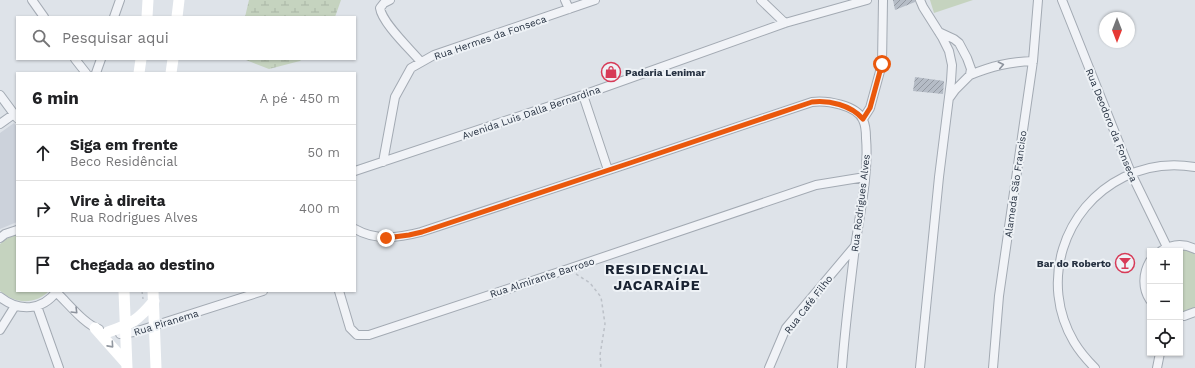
<!DOCTYPE html>
<html lang="pt">
<meta charset="utf-8">
<style>
:root{--surface:#fff;--page:#f2f2f2;--text:#202124;--muted:#757577;--line:#e0e0e0}
body{margin:0;font-family:"Work Sans",sans-serif;background:var(--page);color:var(--text)}
.controls{position:absolute;right:12px;bottom:12px;display:grid;overflow:hidden;border-radius:0px;box-shadow:0 1px 3px #0004}
.controls button{width:36px;height:36px;display:grid;place-items:center;padding:0;border:0;border-bottom:1px solid var(--line);background:var(--surface);color:var(--text);font:20px sans-serif}
.compass{position:absolute;left:1099px;top:12px;width:36px;height:36px;border-radius:50%;background:var(--surface);box-shadow:0 1px 3px #0004;rotate:180deg}
.stop{position:absolute;width:12px;height:12px;margin:-9px;border:3px solid #ea580c;border-radius:50%;background:#fff}
.stop.end{background:#ea580c;border-color:#fff;box-shadow:0 1px 4px #0008}
.list{margin:0;padding:0;list-style:none}
h2{display:flex;justify-content:space-between;align-items:center;height:52px;margin:0;padding:0 16px;font-size:17px}
h2 small{font-size:13px;font-weight:400;color:var(--muted)}
.list li{display:grid;grid-template-columns:26px 1fr auto;gap:12px;align-items:center;box-sizing:border-box;height:56px;padding:0 16px;border-top:1px solid var(--line)}
.list b{display:block;font-size:15px;white-space:nowrap}
.list p{margin:0;font-size:13px;white-space:nowrap;color:var(--muted)}
.list em{font-size:13px;font-style:normal;color:var(--muted)}
.icon{flex:none;width:22px;height:22px;fill:none;stroke:currentColor;stroke-width:2;stroke-linecap:round;stroke-linejoin:round}
.map{position:relative;flex:none;width:1195px;height:368px;overflow:hidden}
.search{position:absolute;background:var(--surface);box-shadow:0 1px 3px #0004;left:16px;top:16px;width:340px;height:44px;display:flex;align-items:center;gap:10px;box-sizing:border-box;padding:0 14px;border-radius:0px;color:var(--muted);font-size:15px}
.panel{position:absolute;background:var(--surface);box-shadow:0 1px 3px #0004;left:16px;top:72px;width:340px;height:220px;border-radius:0px}
.map>svg:first-child{display:block}
.built{fill:#ccd2db}
.green{fill:#c5d3bf}
.wetland{fill:url(#wetland-marsh)}
.building{fill:url(#building-hatch)}
.lines{fill:none;stroke-linecap:round;stroke-linejoin:round}
.minor-casing{stroke:#a3aab3;stroke-width:10}
.path{stroke:#bcc1c8;stroke-width:1.5;stroke-dasharray:3 3;stroke-linecap:butt}
.minor{stroke:#f1f3f7;stroke-width:8}
.secondary{stroke:#fff;stroke-width:11}
.oneway{stroke:#8c929c}
.oneway2{stroke:#9298a0}
.route{stroke:#ea580c;stroke-width:5}
.labels{text-anchor:middle;stroke-width:4;stroke-linejoin:round;paint-order:stroke}
.street-label{font-size:10px;fill:#263141;stroke:#eef2f6}
.poi-label{font-size:10px;font-weight:bold;fill:#263141;stroke:#eef2f6;text-anchor:start}
.district-label{font-size:14px;font-weight:bold;letter-spacing:1px;fill:#192231;stroke:#eef2f6}
</style>
<div class="map">
<svg width="1195" height="368" viewBox="0 0 1195 368">
<defs>
<pattern id="wetland-marsh" width="20" height="14" patternUnits="userSpaceOnUse"><rect width="20" height="14" fill="#c5d3bf"/><path d="M1 5h8M5 5V1M11 12h8M15 12V8" fill="none" stroke="#a9b6a5"/></pattern>
<pattern id="building-hatch" width="6" height="6" patternUnits="userSpaceOnUse"><rect width="6" height="6" fill="#b5bcc6"/><path d="M-1 1l2-2M0 6l6-6M5 7l2-2" fill="none" stroke="#9399a2"/></pattern>
</defs>
<rect width="100%" height="100%" fill="#dee3e9"/>
<path class="built" d="M14,123L17,127V222L0,229V133Z"/>
<path class="green" d="M930,0H973L934,13Z
M17,234V291H49C35,305 15,304 0,291V244L6,239Z
M1173,249H1183L1195,253V308L1192,310L1180,312V251H1169Z"/>
<path class="wetland" d="M249,0H341L335,17H245Z
M246,59H302L300,61L269,69L246,60Z"/>
<path class="building" d="M893,0H915V2L895,10Z
M915,77L944,81L943,94L913,91Z"/>
<g class="lines">
<g class="minor-casing">
<path id="minor" d="M32,0L44,17
M390,0L384,3L380,8C382,23 411,50 421,62
M565,0L569,9
M761,0L785,23
M920,0L923,7L942,37L949,51L952,65L951,81L939,177L920,368
M1062,0L1131,173L1167,247
M114,17L120,0
M939,32L954,39L959,43L967,58L971,69L970,75L955,90L950,97
M75,59L86,73
M96,73L101,59
M970,75C992,66 1009,62 1033,61
M0,95L17,118
M583,95L608,170
M863,119L870,108L882,64L883,0
M0,124L14,114
M383,162L395,97L411,68L434,55L595,0
M355,171L583,95L785,23L867,0
M355,229C376,241 398,238 421,232L633,162L812,102C826,100 857,105 863,120C866,126 866,132 866,138C869,172 860,213 855,247C850,287 845,328 842,368
M0,238L5,234L17,230
M1161,251C1172,244 1183,243 1195,249
M1150,261C1143,273 1142,288 1150,300
M339,291L350,328L357,335H369L568,269L816,185L865,177
M56,292C68,303 85,325 99,329
M0,297C19,312 42,311 57,291
M37,306L59,368
M1180,316H1184L1195,312
M0,330L15,306
M120,334L134,332L144,329L263,291
M769,368L786,328L855,246
M993,368L999,296L1033,61L1038,0
M1095,368C1087,360 1080,352 1074,342C1039,283 1063,207 1124,177C1146,166 1171,163 1195,167
M1157,368L1160,353"/>
</g>
<path class="path" d="M576,274L590,283L601,297L605,324L600,355L601,368
M142,291L143,299"/>
<use href="#minor" class="minor"/>
<path class="secondary" d="M147,17L148,0
M177,17L179,0
M139,73L141,59
M171,73L173,59
M124,291L127,368
M153,291L156,368
M95,328L126,363
M108,332C132,324 138,320 154,301"/>
</g>
<defs><path id="oneway-chevron" d="M-2-3.5L2.5 0L-2 3.5" fill="none" stroke-width="1.6" stroke-linecap="round" stroke-linejoin="round"/></defs>
<g class="oneway">
<use href="#oneway-chevron" transform="translate(1001 65) rotate(-12)"/>
<use href="#oneway-chevron" transform="translate(75 311) rotate(45)"/>
</g>
<use class="oneway2" href="#oneway-chevron" transform="translate(111 345) rotate(48)"/>
<g class="lines">
<path class="route" d="M386,238L409,235L422,232L633,162L812,102C829,100 851,105 863,119L870,108L882,64"/>
</g>
<defs>
<g id="shop-ring" transform="scale(1)"><circle r="9.5" fill="#eef2f6" stroke="#d73a57" stroke-width="1.5"/><path d="M-5-2.5h2.3a2.7 3.5 0 0 1 5.4 0H5L5.5 6h-11ZM-1.5-2.5h3a1.5 2.3 0 0 0-3 0Z" fill="#d73a57"/></g>
<g id="bar-ring" transform="scale(1)"><circle r="9.5" fill="#eef2f6" stroke="#d73a57" stroke-width="1.5"/><path d="M-6-5H6L.8 .8V4.5H3.5V6h-7V4.5H-.8V.8Z" fill="#d73a57"/></g>
</defs>
<g fill-rule="evenodd">
<use href="#shop-ring" x="611" y="72"/>
<use href="#bar-ring" x="1125" y="263"/>
</g>
<g class="labels">
<g class="street-label">
<text transform="translate(490 37) rotate(-19)" y="4">Rua Hermes da Fonseca</text>
<text transform="translate(531 112) rotate(-19)" y="4">Avenida Luis Dalla Bernardina</text>
<text transform="translate(1112 125) rotate(68)" y="4">Rua Deodoro da Fonseca</text>
<text transform="translate(1015 184) rotate(-82)" y="4">Alameda São Franciso</text>
<text transform="translate(860 203) rotate(-83)" y="4">Rua Rodrigues Alves</text>
<text transform="translate(542 277) rotate(-18)" y="4">Rua Almirante Barroso</text>
<text transform="translate(808 304) rotate(-52)" y="4">Rua Café Filho</text>
<text transform="translate(166 322) rotate(-17)" y="4">Rua Piranema</text>
</g>
<g class="poi-label">
<text x="625" y="76">Padaria Lenimar</text>
<text x="1111" y="267" text-anchor="end">Bar do Roberto</text>
</g>
<g class="district-label">
<text x="657" y="274">RESIDENCIAL<tspan x="657" dy="16">JACARAÍPE</tspan></text>
</g>
</g>
</svg>
<div class="controls">
<button>+</button>
<button>−</button>
<button><svg class="icon" aria-label="locate" viewBox="0 0 24 24"><circle cx="12" cy="12" r="6"/><path d="M12 2v4M12 18v4M2 12h4M18 12h4"/></svg></button>
</div>
<svg class="compass" viewBox="-18 -18 36 36"><path d="M0-13l5 13h-10z" fill="#e53935"/><path d="M0 13l5-13h-10z" fill="#757577"/></svg>
<div class="stop" style="left:882px;top:64px"></div>
<div class="stop end" style="left:386px;top:238px"></div>
<div class="search"><svg class="icon" aria-label="search" viewBox="0 0 24 24"><circle cx="10" cy="10" r="6"/><path d="M15 15l6 6"/></svg>Pesquisar aqui</div>
<section class="panel">
<h2>6 min<small>A pé · 450 m</small></h2>
<ul class="list">
<li><svg class="icon" aria-label="ahead" viewBox="0 0 24 24"><path d="M12 20V5M6 11l6-6 6 6"/></svg><div><b>Siga em frente</b><p>Beco Residêncial</p></div><em>50 m</em></li>
<li><svg class="icon" aria-label="right" viewBox="0 0 24 24"><path d="M7 20v-9h11M14 6l5 5-5 5"/></svg><div><b>Vire à direita</b><p>Rua Rodrigues Alves</p></div><em>400 m</em></li>
<li><svg class="icon" aria-label="arrive" viewBox="0 0 24 24"><path d="M6 21V4h12l-3 4 3 4H6"/></svg><div><b>Chegada ao destino</b></div></li>
</ul>
</section>
</div>
